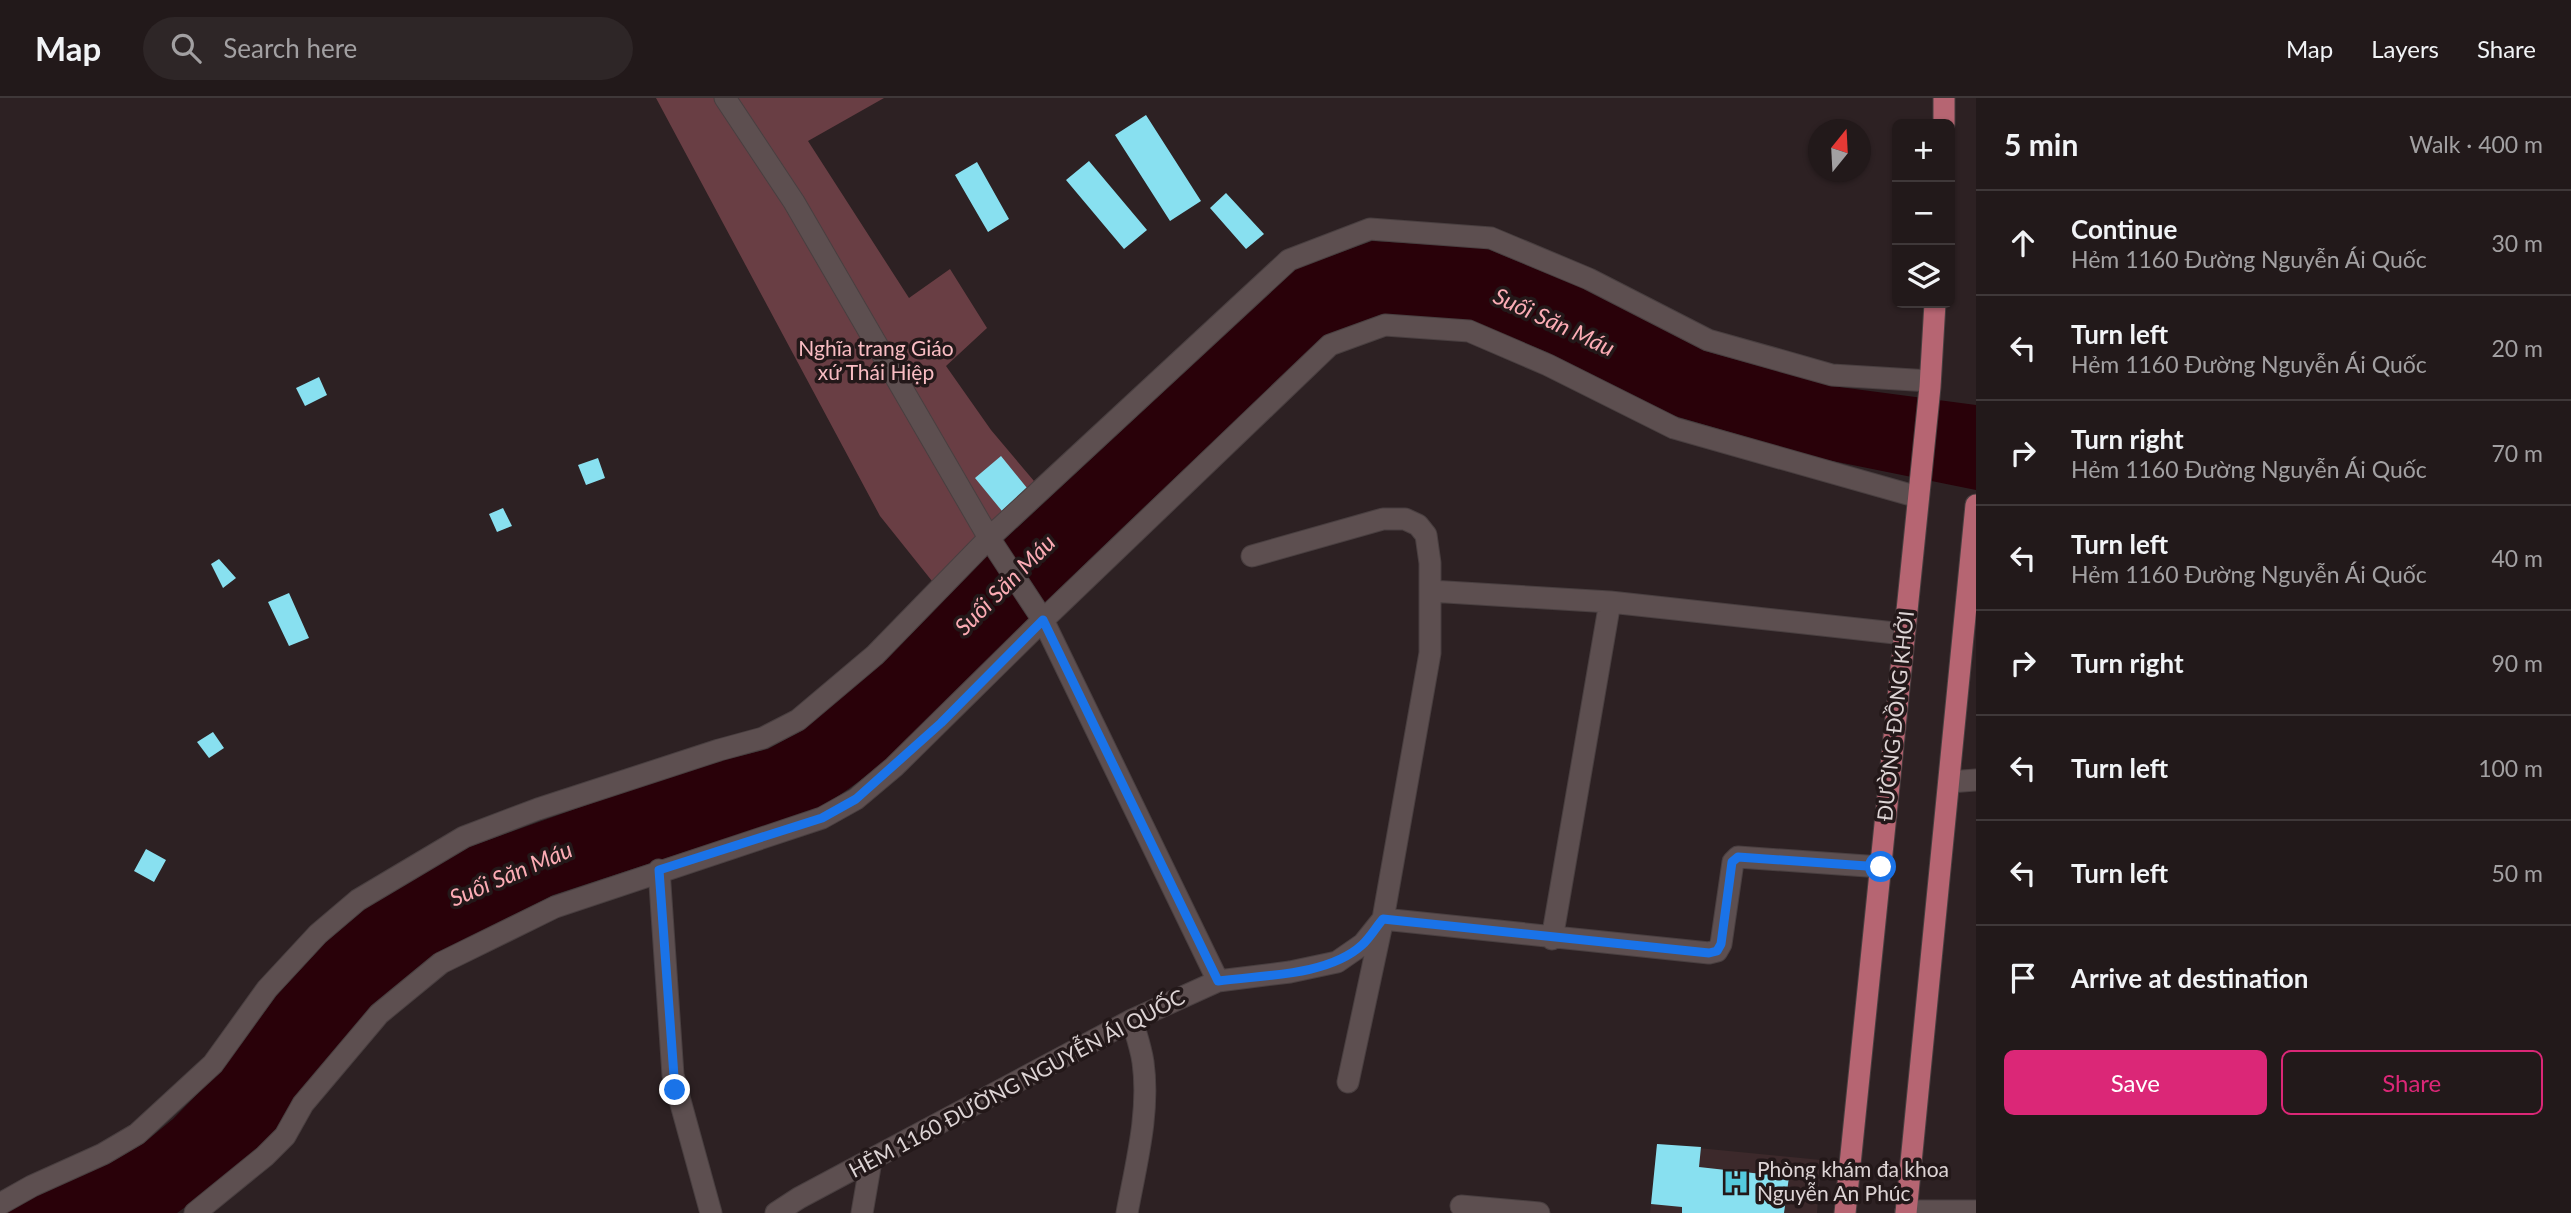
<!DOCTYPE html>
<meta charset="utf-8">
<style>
:root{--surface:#22191a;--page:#2e2627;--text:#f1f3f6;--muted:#a2a0a2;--line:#3f3839;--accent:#db2777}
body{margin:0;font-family:Lato,sans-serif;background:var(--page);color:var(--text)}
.controls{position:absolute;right:21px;top:21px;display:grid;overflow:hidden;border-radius:10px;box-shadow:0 2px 5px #0004}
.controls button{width:63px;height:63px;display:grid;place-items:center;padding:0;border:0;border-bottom:2px solid var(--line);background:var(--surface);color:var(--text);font:35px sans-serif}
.compass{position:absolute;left:1808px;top:21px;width:63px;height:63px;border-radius:50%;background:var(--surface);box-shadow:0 2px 5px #0004;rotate:18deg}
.stop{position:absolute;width:21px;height:21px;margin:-16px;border:5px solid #1a73e8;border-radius:50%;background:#fff}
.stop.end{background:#1a73e8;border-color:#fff;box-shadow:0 2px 7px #0008}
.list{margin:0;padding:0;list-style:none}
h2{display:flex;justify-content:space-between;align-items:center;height:91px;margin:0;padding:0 28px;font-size:30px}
h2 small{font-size:23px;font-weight:400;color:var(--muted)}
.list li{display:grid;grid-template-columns:46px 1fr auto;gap:21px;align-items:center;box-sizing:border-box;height:105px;padding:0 28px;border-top:2px solid var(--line)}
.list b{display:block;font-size:26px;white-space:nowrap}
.list p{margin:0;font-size:23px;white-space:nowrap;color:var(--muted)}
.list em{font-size:23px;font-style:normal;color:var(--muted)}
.actions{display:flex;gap:14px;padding:21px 28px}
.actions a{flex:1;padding:16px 0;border:2px solid var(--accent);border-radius:10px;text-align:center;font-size:24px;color:var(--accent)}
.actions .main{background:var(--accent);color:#fff}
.icon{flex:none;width:38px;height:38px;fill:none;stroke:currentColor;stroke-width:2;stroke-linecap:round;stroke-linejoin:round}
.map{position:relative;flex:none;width:1976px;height:1115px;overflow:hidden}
header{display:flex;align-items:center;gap:42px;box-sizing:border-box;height:98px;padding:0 35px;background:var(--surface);border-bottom:2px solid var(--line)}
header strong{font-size:33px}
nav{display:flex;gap:38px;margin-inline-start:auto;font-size:24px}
.search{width:490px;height:63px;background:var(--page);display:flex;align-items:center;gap:18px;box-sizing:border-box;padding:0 24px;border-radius:38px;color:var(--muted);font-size:26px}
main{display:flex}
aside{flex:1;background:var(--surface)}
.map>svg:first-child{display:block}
.built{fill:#3c292b}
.green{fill:#693e44}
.water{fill:#290109}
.building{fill:#88e0f0}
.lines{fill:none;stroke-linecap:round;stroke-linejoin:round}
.minor-casing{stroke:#493f40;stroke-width:23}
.major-casing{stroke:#493f40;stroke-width:23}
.minor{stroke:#5d4f50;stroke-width:21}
.major{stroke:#b66572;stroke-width:21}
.route{stroke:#1a73e8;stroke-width:9}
.labels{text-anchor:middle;stroke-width:7;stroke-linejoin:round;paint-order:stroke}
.park-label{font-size:21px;fill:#f9bdc3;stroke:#231819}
.street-label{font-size:21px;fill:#ddd4d5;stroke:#231819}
.poi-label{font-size:21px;fill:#ddd4d5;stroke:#231819;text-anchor:start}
.water-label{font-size:23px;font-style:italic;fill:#fcacb5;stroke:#231819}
</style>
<header>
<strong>Map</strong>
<div class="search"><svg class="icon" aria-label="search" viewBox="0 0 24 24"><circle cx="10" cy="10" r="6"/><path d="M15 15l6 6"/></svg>Search here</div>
<nav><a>Map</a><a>Layers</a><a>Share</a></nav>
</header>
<main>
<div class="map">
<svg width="1976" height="1115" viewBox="0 0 1976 1115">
<rect width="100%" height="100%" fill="#2d2123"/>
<path class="built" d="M1657,1046L1821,1062L1817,1115H1650Z"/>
<path class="green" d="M656,0H884L808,43L909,200L950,171L987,230L946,268L991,332L1034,383L932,483L880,418Z"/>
<path class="water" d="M1372,143L1485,150L1585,191L1705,253L1832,288L1976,307V392L1818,360L1675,318L1547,254L1470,223L1383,216L1326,237C1233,326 1138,413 1046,504C975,573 904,660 819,710L553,797L431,859L373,907L296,998L277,1031L260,1048L209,1092L177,1115H6L39,1096L110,1065L144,1045L173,1021L222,971L277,897L326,844L367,809L469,749L595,704L716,664L768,651L803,632L884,564L987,458L1295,171Z"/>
<path class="building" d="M1146,17L1201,103L1170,123L1115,37Z
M1089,63L1147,132L1124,151L1066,82Z
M977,64L1009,121L988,134L955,77Z
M1226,95L1264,136L1246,151L1210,110Z
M319,279L327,297L305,308L296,290Z
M1001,358L1027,390L1002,413L975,380Z
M598,360L605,380L586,387L578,367Z
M503,410L512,428L497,434L489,416Z
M219,461L236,480L223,490L211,466Z
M289,495L309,540L289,548L268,504Z
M213,634L224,650L209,660L197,644Z
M146,751L166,762L154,784L134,773Z
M1657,1046L1701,1049L1699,1069L1789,1079L1784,1115H1682V1109L1651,1106Z"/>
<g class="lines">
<g class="minor-casing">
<path id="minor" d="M725,0L794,104L989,440L1043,522L1218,883
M1252,458L1383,421H1405L1418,427L1426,437L1430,465V555L1383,821L1348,984
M1430,493L1610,504L1904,536
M1949,684L1976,682
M659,772L673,977L711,1115
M1552,841L1610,504
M0,1106L32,1088L103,1056L137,1036L213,966L267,891L318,836L358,802L464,739L538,711L719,652L763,640L798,622L875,557L989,440L1289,162L1370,131L1491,140L1589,181L1708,242L1832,277L1930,283
M1461,1108L1539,1115
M1906,1113H1976
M195,1115L265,1058L285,1038L303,1006L379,916L441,865L555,809L822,720L856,701L894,669L1043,522L1330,247L1385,227L1469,233L1548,267L1674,330L1918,399
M776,1115L799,1100L1132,922L1218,883L1290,874L1337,864L1363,846L1383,821L1709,855L1717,853L1721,846L1733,764L1738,759L1881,769
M862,1115L871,1063
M1127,1115C1136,1066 1150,1014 1143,964C1141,950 1136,936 1132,922"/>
</g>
<g class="major-casing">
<path id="major" d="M1944,26V0
M1845,1115L1930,289L1935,205
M1906,1115L1976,407"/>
</g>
<use href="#minor" class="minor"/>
<use href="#major" class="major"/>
</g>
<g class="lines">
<path class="route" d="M675,992L659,772L822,720L856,701L941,625L1043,522L1218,883C1263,877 1328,878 1362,847C1370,840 1376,829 1383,821L1709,855L1717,853L1721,846L1732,764L1738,759L1881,769"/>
</g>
<defs>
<g id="hospital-bare" transform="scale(2.1)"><path d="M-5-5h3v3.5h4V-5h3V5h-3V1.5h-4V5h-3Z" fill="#54cade" stroke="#231819" stroke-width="2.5" paint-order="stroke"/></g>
</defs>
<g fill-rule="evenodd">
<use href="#hospital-bare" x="1736" y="1084"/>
</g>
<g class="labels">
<g class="park-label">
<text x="876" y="258">Nghĩa trang Giáo<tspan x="876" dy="24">xứ Thái Hiệp</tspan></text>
</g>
<g class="street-label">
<text transform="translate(1896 618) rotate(-84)" y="7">ĐƯỜNG ĐỒNG KHỞI</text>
<text transform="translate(1017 986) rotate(-28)" y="7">HẺM 1160 ĐƯỜNG NGUYỄN ÁI QUỐC</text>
</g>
<g class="poi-label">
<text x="1757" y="1079">Phòng khám đa khoa<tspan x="1757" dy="24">Nguyễn An Phúc</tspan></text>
</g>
<g class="water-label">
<text transform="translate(1554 224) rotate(25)" y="8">Suối Săn Máu</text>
<text transform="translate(1005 487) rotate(-45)" y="8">Suối Săn Máu</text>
<text transform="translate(511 776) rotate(-23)" y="8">Suối Săn Máu</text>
</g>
</g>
</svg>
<div class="controls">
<button>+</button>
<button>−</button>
<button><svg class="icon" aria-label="layers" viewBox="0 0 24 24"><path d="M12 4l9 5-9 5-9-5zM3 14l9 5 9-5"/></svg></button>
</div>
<svg class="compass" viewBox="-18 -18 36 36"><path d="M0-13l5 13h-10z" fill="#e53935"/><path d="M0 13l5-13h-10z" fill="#a2a0a2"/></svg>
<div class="stop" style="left:1881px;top:769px"></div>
<div class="stop end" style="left:675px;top:992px"></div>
</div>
<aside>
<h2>5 min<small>Walk · 400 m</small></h2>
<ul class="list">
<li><svg class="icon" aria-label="ahead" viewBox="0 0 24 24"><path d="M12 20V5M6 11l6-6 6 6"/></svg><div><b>Continue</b><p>Hẻm 1160 Đường Nguyễn Ái Quốc</p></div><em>30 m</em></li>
<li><svg class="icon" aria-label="left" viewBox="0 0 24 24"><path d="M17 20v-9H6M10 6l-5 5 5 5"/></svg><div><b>Turn left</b><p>Hẻm 1160 Đường Nguyễn Ái Quốc</p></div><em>20 m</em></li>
<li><svg class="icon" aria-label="right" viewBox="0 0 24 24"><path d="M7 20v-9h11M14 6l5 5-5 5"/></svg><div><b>Turn right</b><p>Hẻm 1160 Đường Nguyễn Ái Quốc</p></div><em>70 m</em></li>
<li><svg class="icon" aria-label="left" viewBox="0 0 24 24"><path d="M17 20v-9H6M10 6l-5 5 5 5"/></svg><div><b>Turn left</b><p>Hẻm 1160 Đường Nguyễn Ái Quốc</p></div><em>40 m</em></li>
<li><svg class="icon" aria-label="right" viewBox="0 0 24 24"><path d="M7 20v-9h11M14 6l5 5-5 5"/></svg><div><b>Turn right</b></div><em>90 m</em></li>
<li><svg class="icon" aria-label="left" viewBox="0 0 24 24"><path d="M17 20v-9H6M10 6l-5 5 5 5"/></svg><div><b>Turn left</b></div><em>100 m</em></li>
<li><svg class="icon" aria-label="left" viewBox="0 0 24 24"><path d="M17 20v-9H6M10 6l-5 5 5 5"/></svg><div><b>Turn left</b></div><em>50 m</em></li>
<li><svg class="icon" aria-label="arrive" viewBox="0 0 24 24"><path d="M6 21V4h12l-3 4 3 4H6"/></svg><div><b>Arrive at destination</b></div></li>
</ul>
<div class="actions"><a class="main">Save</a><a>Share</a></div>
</aside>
</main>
